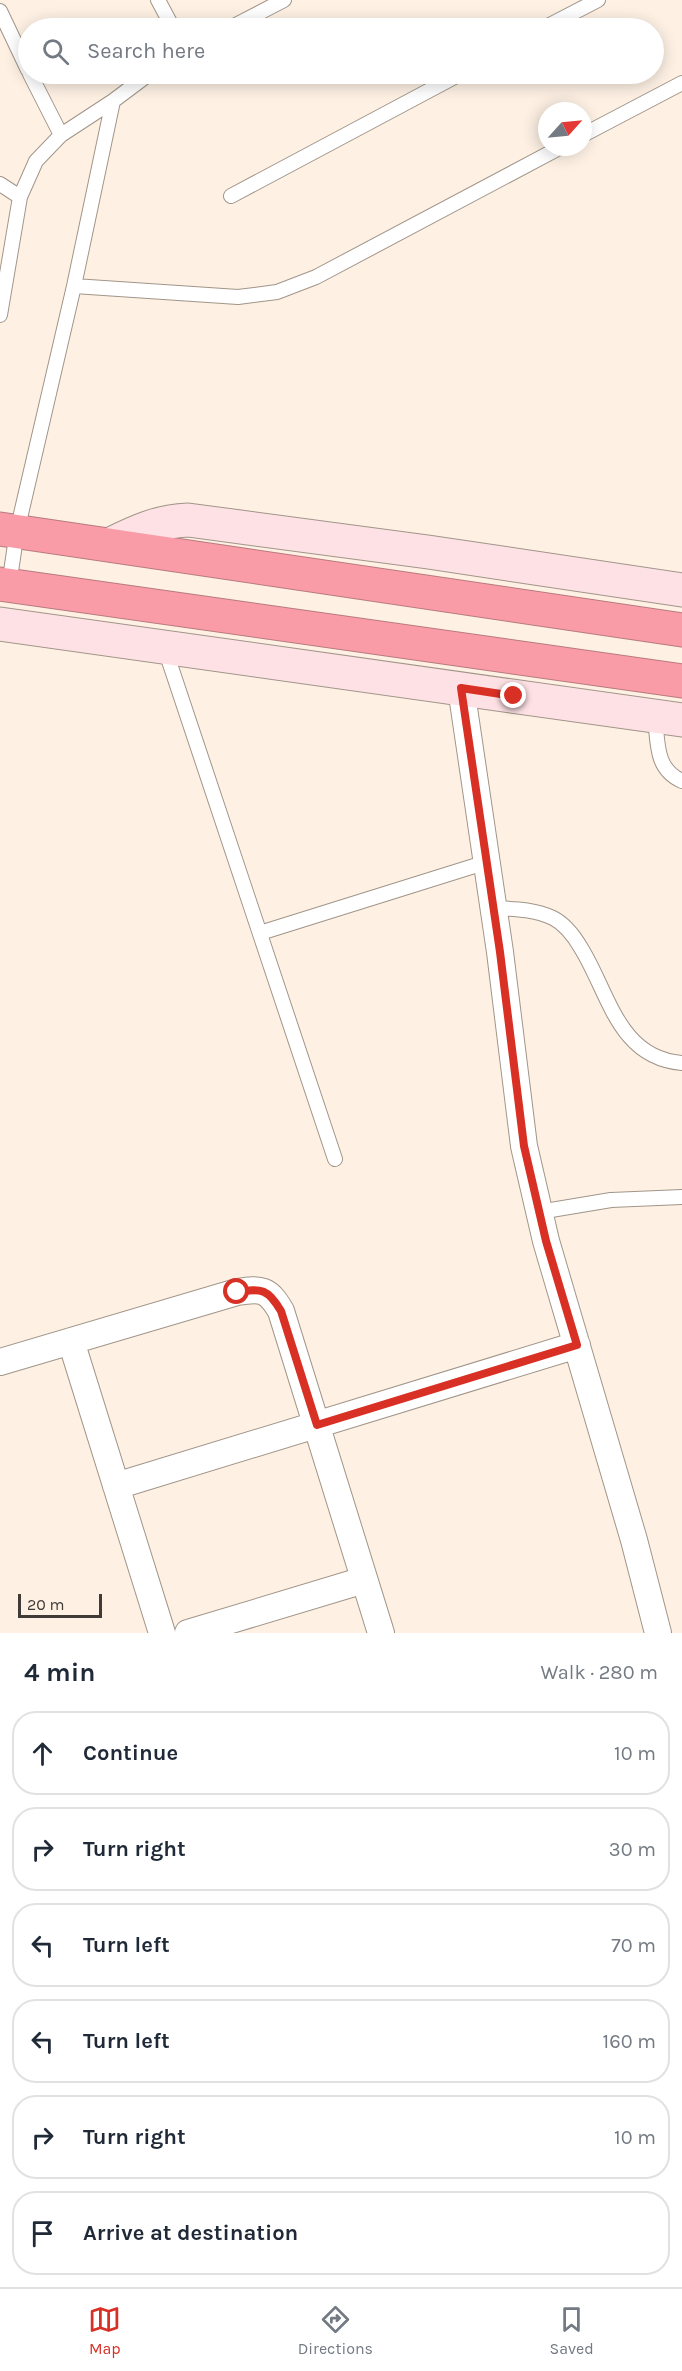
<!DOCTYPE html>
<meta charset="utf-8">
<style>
:root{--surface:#fff;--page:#f2f2f3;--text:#1f2937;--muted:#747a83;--line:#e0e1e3;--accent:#d93025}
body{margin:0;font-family:Karla,sans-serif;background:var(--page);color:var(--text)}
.compass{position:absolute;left:538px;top:102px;width:54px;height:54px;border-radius:50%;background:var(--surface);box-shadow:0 3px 15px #0003;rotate:63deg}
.scale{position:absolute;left:18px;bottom:15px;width:84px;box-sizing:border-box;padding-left:6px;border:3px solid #403b36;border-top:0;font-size:16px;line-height:21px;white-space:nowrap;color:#403b36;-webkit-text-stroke:4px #fef1e4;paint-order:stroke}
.stop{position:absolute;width:18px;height:18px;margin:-14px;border:4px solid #d93025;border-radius:50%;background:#fff}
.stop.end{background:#d93025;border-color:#fff;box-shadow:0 2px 6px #0008}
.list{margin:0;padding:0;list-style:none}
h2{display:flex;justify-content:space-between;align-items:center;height:78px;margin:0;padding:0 24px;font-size:26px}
h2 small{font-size:20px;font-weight:400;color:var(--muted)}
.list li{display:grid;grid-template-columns:39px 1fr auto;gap:18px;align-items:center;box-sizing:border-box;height:84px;margin:0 12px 12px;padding:0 12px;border:2px solid var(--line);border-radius:24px}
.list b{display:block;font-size:22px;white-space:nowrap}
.list em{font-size:20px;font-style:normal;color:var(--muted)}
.icon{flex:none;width:33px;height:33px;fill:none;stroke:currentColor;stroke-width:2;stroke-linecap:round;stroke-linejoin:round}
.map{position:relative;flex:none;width:682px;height:1633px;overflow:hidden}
.search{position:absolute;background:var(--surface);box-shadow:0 3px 15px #0003;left:18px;right:18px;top:18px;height:66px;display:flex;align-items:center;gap:15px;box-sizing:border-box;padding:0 21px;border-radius:33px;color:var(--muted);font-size:22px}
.sheet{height:654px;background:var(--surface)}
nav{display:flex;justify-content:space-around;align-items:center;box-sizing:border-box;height:84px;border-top:2px solid var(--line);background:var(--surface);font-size:16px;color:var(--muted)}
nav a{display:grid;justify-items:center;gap:3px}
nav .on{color:var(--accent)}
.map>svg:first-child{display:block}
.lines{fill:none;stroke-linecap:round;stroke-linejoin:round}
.lane-casing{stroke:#a19589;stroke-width:16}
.street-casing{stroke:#a19589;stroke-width:28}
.secondary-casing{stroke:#a19589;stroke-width:35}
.highway-casing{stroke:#b87a7f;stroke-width:35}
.lane{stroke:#fff;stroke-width:14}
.street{stroke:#fff;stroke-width:26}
.secondary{stroke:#fde1e5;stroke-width:33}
.highway{stroke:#f99ca7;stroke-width:33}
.route{stroke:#d93025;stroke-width:8}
</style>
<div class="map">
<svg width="682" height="1633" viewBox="0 0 682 1633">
<rect width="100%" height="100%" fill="#fef1e4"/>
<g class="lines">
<g class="lane-casing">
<path id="lane" d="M158,0L173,28
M0,11L28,70
M230,28L284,0
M544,28L598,0
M30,74L61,135
M583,135L682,83
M0,184L20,197
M231,196L460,74
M74,286L238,297L277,292L316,277L561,147
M0,315L20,197L36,161L61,135L113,101L149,74
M9,585L17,531L74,286L113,101
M165,649L335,1159
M655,717C658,743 655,769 682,781
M494,908C514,909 534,909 553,918C565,924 574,936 581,948C609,993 618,1058 682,1063
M260,933L487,862
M539,1212L611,1200L682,1197"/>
</g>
<g class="street-casing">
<path id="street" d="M461,688L500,952L524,1146L546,1241L634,1540L658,1633
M71,1341L162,1633
M0,1362L237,1292C262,1288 268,1289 281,1311L381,1633
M116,1486L577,1345
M188,1633L364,1580"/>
</g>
<g class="secondary-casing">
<path id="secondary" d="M111,544C137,531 159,521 188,520L428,552L682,590
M0,624L682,720"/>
</g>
<g class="highway-casing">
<path id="highway" d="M0,529L682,630
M0,584L682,681"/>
</g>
<use href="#lane" class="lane"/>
<use href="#street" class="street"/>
<use href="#secondary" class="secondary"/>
<use href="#highway" class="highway"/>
</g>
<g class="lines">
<path class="route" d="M237,1292C262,1288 268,1289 281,1311L317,1425L577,1345L546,1241L524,1146L500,952L461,688L514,696"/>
</g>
</svg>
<svg class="compass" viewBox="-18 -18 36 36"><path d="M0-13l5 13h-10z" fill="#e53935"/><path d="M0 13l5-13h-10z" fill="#747a83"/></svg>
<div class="scale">20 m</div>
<div class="stop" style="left:237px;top:1292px"></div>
<div class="stop end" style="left:514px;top:696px"></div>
<div class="search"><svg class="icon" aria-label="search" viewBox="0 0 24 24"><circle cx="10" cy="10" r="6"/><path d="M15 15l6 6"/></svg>Search here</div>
</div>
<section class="sheet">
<h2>4 min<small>Walk · 280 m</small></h2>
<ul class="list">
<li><svg class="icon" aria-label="ahead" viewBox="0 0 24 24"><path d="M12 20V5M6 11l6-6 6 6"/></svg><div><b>Continue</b></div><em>10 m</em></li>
<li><svg class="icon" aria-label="right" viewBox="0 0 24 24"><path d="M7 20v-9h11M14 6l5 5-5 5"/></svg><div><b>Turn right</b></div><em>30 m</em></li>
<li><svg class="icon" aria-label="left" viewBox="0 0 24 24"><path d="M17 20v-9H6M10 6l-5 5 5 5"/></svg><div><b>Turn left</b></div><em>70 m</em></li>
<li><svg class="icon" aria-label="left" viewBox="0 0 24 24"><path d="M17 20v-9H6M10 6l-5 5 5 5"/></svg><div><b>Turn left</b></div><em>160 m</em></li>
<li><svg class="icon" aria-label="right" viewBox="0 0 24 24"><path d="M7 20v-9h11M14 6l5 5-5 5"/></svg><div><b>Turn right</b></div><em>10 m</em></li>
<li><svg class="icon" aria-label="arrive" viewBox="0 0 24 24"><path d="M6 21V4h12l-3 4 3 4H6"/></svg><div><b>Arrive at destination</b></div></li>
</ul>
</section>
<nav>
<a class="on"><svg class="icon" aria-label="map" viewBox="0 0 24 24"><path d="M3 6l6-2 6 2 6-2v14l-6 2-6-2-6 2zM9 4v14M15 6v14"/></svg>Map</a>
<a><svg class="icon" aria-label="directions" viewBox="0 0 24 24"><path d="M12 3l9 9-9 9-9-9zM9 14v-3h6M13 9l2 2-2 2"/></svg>Directions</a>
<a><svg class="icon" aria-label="saved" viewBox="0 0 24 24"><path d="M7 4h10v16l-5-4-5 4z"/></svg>Saved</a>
</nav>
